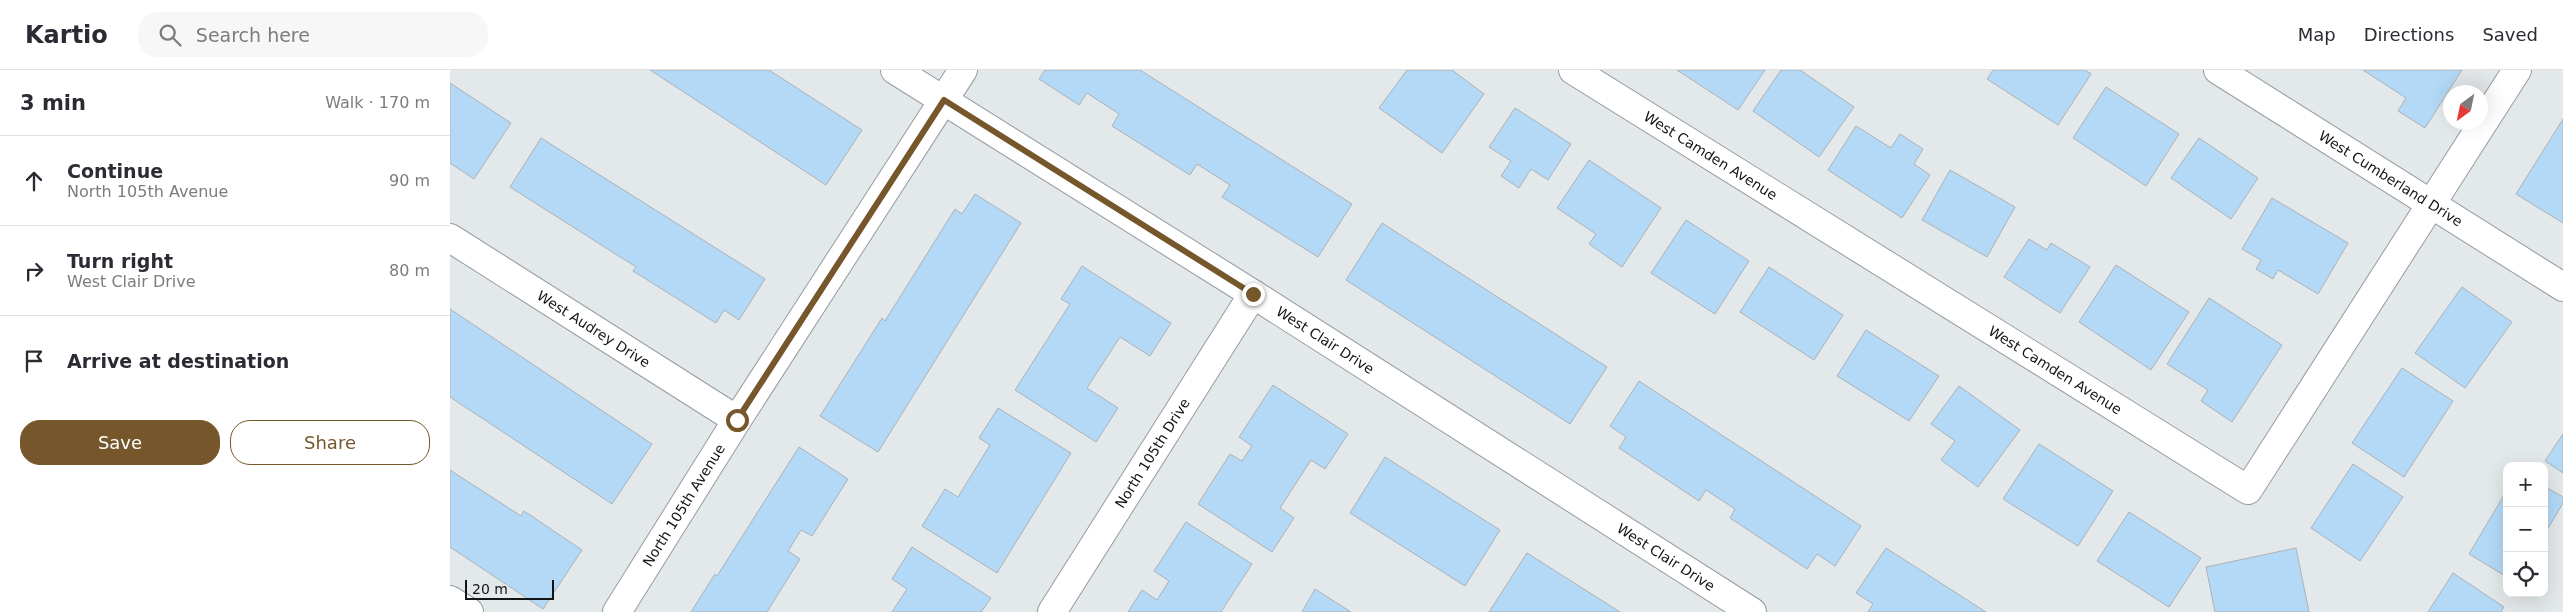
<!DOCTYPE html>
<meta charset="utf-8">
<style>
:root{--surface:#fff;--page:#f7f7f7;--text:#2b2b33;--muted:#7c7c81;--line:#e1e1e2;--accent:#76572c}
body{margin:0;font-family:"DejaVu Sans",sans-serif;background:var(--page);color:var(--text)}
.controls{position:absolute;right:15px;bottom:15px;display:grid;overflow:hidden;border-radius:10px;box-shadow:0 5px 20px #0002}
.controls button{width:45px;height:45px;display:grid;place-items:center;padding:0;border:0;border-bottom:1px solid var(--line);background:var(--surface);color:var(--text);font:25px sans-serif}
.compass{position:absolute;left:1993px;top:15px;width:45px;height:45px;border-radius:50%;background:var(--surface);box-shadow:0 5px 20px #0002;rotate:213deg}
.scale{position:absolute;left:15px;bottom:12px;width:89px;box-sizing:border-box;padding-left:5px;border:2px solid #121415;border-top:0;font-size:14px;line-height:18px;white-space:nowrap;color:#121415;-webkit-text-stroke:4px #e3e8eb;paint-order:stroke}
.stop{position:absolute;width:15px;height:15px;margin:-11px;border:4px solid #76572c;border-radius:50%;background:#fff}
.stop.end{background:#76572c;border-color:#fff;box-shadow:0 1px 5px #0008}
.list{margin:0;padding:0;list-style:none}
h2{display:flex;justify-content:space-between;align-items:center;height:65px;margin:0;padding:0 20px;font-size:21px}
h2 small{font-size:16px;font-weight:400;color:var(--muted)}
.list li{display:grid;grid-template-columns:32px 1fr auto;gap:15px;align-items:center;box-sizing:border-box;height:90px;padding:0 20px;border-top:1px solid var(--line)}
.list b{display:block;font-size:19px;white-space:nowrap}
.list p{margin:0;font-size:16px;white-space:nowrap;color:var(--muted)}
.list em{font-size:16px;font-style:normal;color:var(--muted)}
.actions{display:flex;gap:10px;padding:15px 20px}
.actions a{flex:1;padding:11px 0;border:1px solid var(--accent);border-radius:20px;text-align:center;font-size:18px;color:var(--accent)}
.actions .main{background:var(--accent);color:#fff}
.icon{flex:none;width:28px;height:28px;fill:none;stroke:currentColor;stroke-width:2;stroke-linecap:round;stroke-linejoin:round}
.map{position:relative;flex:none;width:2113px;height:542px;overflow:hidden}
header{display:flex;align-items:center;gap:30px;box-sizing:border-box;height:70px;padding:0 25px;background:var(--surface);border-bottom:1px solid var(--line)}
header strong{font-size:24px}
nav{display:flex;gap:28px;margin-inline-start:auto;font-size:18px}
.search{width:350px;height:45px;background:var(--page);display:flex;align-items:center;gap:12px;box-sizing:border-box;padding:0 18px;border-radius:20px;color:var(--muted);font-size:19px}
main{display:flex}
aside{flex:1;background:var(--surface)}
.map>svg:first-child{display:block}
.building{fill:#b3d9f6;stroke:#adb1b5}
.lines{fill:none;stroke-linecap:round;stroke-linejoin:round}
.minor-casing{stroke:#979b9f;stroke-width:30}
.minor{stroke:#fff;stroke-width:28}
.route{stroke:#76572c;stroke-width:6}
.labels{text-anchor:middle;stroke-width:4;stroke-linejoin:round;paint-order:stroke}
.street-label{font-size:14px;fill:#121415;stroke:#e3e8eb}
</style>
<header>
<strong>Kartio</strong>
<div class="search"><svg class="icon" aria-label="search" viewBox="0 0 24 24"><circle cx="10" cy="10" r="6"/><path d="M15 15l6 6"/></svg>Search here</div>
<nav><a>Map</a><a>Directions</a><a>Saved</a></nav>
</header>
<main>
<aside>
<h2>3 min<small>Walk · 170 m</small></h2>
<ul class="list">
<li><svg class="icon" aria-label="ahead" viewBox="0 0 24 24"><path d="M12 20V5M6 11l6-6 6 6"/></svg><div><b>Continue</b><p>North 105th Avenue</p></div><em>90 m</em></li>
<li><svg class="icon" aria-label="right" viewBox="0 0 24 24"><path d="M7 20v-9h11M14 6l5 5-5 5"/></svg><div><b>Turn right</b><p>West Clair Drive</p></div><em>80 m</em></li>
<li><svg class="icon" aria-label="arrive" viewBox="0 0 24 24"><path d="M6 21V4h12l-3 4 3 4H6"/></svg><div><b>Arrive at destination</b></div></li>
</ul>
<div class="actions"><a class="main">Save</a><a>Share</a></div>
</aside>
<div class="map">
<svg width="2113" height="542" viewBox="0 0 2113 542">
<rect width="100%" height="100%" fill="#e3e8eb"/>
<path class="building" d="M200,0H319L412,60L376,115Z
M595,0H690L902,134L868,187L772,127L780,115L747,94L740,105L662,56L669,44L637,23L629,35L589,9Z
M957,0H1002L1034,24L992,83L929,38Z
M1227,0H1315L1288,40Z
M1331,0H1350L1404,37L1369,87L1303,41Z
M1543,0H1635L1641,4L1608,55L1537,9Z
M1913,0H2012L1975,58L1948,41L1956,28Z
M0,13L61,53L24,109L0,93Z
M1656,17L1729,64L1696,116L1623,68Z
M1065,38L1121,74L1098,110L1081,99L1069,118L1051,106L1061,91L1039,77Z
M2113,49V153L2066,124Z
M1406,56L1441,78L1450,64L1473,79L1464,94L1480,105L1452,148L1378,100Z
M91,68L315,209L289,250L274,240L266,253L183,201L186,197L60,117Z
M1749,68L1808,108L1781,149L1721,108Z
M1139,90L1211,138L1172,197L1139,174L1146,164L1107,138Z
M1500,100L1565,137L1537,187L1472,150Z
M525,124L571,153L428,382L370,346L432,248L435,251L505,139L512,144Z
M1822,128L1898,173L1868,224L1828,200L1823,209L1806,199L1811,190L1792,179Z
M1236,150L1299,191L1265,244L1201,203Z
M932,153L1157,297L1120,354L896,210Z
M1579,169L1597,180L1601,173L1640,197L1610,243L1554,207Z
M1666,195L1739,242L1701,300L1629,252Z
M632,196L721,253L700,286L670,267L637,318L668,338L646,372L565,320L620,234L611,229Z
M1319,197L1393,245L1364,290L1290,242Z
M2012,217L2062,252L2015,318L1965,283Z
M1759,228L1832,275L1782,352L1751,331L1758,320L1717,294Z
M0,239L202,374L162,434L0,327Z
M1416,260L1489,306L1459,351L1387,306Z
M1952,298L2003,331L1954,407L1902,373Z
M1189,311L1411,456L1385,496L1367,484L1357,499L1280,448L1285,439L1256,420L1249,431L1169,378L1176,367L1160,356Z
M823,315L898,364L875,399L861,390L830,438L844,448L822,482L748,434L780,384L792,391L802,376L789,367Z
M1509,316L1570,360L1528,417L1491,390L1505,371L1481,354Z
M548,338L621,383L547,503L472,456L495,419L508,427L540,375L529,368Z
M2113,364V403L2095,391Z
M1589,374L1663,421L1628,476L1553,429Z
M349,377L398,409L362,466L351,460L338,481L350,489L317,542H241L265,504L267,506Z
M935,387L1050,460L1015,516L900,443Z
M1903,394L1953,427L1910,491L1861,458Z
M0,400L71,446L74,441L132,480L93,539L0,477Z
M2094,416L2113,427V433L2094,465Z
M2057,420V507L2019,484Z
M1679,442L1751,488L1719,537L1647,491Z
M736,452L802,494L771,542H678L692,520L707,530L719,511L704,501Z
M462,477L541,528L531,542H442L457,519L442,509Z
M1436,478L1536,542H1418L1423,534L1406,523Z
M1846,478L1859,542H1765L1756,497Z
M1077,483L1170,542H1039Z
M2003,503L2054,537L2051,542H1978Z
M865,519L901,542H852Z"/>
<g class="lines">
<g class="minor-casing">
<g id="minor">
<path id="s1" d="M445,0L803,224L1302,542"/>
<path id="s2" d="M1123,0L1798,420L2067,0"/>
<path id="s3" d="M1768,0L2113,217"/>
<path id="s4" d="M0,168L287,350"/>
<path d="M0,530L19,542"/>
<path id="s5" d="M167,542L287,350L513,0"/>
<path id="s6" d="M602,542L803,224"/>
</g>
</g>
<use href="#minor" class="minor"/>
</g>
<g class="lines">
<path class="route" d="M287,350L494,30L803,224"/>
</g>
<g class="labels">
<g class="street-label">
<text dy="5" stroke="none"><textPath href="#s2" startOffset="162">West Camden Avenue</textPath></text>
<text dy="5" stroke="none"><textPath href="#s3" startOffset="204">West Cumberland Drive</textPath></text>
<text dy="5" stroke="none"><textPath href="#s4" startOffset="170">West Audrey Drive</textPath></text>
<text dy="5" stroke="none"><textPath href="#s1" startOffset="508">West Clair Drive</textPath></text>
<text dy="5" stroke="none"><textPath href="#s2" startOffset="568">West Camden Avenue</textPath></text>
<text dy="5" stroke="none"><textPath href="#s6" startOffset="188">North 105th Drive</textPath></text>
<text dy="5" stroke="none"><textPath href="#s5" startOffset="126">North 105th Avenue</textPath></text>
<text dy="5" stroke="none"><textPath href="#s1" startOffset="912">West Clair Drive</textPath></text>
</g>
</g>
</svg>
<div class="controls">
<button>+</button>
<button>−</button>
<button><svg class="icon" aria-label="locate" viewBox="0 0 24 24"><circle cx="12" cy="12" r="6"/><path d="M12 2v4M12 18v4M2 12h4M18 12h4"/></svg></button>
</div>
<svg class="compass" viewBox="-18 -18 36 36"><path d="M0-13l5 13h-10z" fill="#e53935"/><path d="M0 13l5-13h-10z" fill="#7c7c81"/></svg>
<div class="scale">20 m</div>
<div class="stop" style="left:287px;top:350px"></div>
<div class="stop end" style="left:803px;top:224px"></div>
</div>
</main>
